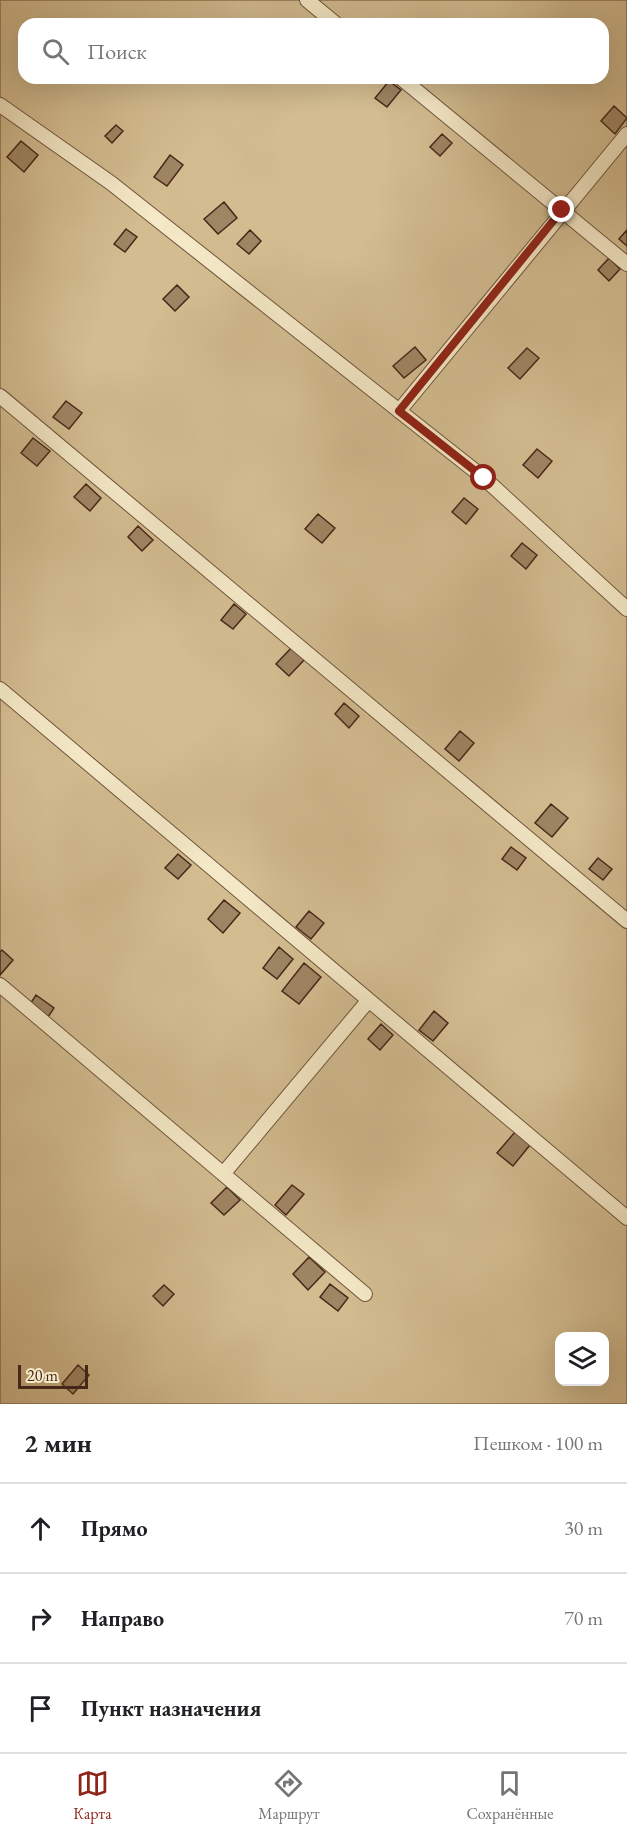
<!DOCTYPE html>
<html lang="ru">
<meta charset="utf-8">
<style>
:root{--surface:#fff;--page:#f6f6f6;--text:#202124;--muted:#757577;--line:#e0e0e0;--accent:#8f2418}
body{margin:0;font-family:"EB Garamond",serif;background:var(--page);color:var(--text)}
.controls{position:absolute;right:18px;bottom:18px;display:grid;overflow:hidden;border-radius:12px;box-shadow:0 6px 24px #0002}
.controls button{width:54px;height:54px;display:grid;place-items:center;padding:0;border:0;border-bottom:2px solid var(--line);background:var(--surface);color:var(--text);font:30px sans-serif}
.scale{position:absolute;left:18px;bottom:15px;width:70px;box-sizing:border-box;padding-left:6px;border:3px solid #472719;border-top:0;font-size:16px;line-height:21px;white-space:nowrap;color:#472719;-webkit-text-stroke:4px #f4e8c6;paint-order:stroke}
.stop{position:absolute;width:18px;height:18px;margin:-14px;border:4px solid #8f2418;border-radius:50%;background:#fff}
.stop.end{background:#8f2418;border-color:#fff;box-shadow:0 2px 6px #0008}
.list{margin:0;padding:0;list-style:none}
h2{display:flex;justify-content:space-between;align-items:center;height:78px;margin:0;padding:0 24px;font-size:26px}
h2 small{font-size:20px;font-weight:400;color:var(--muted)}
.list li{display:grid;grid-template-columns:39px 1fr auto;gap:18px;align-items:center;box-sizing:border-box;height:90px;padding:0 24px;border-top:2px solid var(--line)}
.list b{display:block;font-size:22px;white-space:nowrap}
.list em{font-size:20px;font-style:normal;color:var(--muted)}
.icon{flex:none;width:33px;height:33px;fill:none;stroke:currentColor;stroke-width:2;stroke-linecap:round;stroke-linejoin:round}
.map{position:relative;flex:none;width:627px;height:1404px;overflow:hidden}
.search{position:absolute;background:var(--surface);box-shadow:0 6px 24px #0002;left:18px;right:18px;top:18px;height:66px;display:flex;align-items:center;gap:15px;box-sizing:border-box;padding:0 21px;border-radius:18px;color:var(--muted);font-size:22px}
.sheet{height:348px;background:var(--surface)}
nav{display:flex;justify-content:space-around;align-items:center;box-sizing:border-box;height:84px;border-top:2px solid var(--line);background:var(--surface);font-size:16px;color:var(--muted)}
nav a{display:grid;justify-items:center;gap:3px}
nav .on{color:var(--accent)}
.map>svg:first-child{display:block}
.green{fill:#d2bc90;stroke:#8c7254;stroke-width:1.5;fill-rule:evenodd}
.building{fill:#9e8563;stroke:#472719;stroke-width:1.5}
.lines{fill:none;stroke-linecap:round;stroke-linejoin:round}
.lane-casing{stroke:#71543d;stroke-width:16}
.lane{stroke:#f4e8c6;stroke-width:14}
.route{stroke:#8f2418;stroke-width:8}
</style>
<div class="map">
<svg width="627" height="1404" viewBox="0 0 627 1404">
<rect width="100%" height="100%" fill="#eedba8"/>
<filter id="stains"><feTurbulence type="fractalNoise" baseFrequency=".00333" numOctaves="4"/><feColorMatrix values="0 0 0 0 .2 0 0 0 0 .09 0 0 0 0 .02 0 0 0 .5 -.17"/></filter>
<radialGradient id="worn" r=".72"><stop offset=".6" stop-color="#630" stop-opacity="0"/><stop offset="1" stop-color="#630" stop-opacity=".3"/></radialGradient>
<path class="green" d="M0,0H627V1404H0ZM24,24H603V78H24ZM560,1336H604V1382H560Z"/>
<path class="building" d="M389,81L401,90L387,107L375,98Z
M614,106L627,118L615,134L601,121Z
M116,125L123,131L112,143L105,136Z
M442,134L452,143L440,156L430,147Z
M21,141L38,155L24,172L7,157Z
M170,155L183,165L167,186L154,177Z
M224,202L237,218L218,234L204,219Z
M126,229L137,237L125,252L114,244Z
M250,230L261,241L249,254L237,244Z
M627,230V246L619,239Z
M609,258L620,269L609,281L598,270Z
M177,285L189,297L175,311L163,299Z
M415,347L426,360L404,378L393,366Z
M527,348L539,358L520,379L508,368Z
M66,401L82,413L69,429L53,417Z
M33,438L50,451L37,466L21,453Z
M537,449L552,461L538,478L523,465Z
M86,484L101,498L90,511L74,497Z
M464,498L478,509L466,524L452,512Z
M318,514L335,528L322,543L305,529Z
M138,526L153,540L142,551L128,537Z
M522,543L537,555L526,569L511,556Z
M234,604L246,614L233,629L221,620Z
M292,647L305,659L289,676L276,664Z
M344,703L359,716L349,728L335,714Z
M460,731L474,743L459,761L445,749Z
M551,804L568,818L552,837L535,823Z
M511,847L526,858L517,870L502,859Z
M178,854L191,865L178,879L165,868Z
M598,858L612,869L603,880L589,869Z
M224,900L240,913L223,933L208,919Z
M309,911L324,923L311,939L296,927Z
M279,947L293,959L277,979L263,968Z
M2,950L13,960L0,975V952Z
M304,963L321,977L299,1004L282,991Z
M36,995L54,1008L46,1020L28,1007Z
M434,1011L448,1023L433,1041L419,1030Z
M381,1024L393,1035L380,1050L368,1039Z
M515,1132L530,1145L513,1166L497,1153Z
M292,1185L304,1194L286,1215L275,1205Z
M227,1187L240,1200L224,1215L211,1203Z
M309,1257L325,1272L308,1290L293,1274Z
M330,1284L348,1298L338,1311L320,1297Z
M164,1285L174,1294L163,1306L153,1296Z
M78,1365L89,1375L73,1394L62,1384Z"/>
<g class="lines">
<g class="lane-casing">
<path id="lane" d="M307,0L336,24
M401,78L627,264
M0,105L111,183L484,478L627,609
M0,396L627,921
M399,411L627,134
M0,689L627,1218
M0,985L365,1294
M223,1174L368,1001"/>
</g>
<use href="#lane" class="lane"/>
</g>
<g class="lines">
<path class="route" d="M484,478L399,411L562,210"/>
</g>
<rect width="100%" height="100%" filter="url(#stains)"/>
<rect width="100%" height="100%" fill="url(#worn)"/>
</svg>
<div class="controls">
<button><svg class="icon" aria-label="layers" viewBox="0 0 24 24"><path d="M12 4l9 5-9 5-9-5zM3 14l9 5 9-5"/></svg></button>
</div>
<div class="scale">20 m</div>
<div class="stop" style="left:484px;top:478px"></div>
<div class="stop end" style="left:562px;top:210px"></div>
<div class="search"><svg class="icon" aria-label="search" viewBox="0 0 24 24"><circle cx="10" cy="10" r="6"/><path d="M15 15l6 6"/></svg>Поиск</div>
</div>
<section class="sheet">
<h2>2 мин<small>Пешком · 100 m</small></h2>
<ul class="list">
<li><svg class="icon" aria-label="ahead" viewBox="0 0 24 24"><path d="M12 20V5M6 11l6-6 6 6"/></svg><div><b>Прямо</b></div><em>30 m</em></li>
<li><svg class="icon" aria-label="right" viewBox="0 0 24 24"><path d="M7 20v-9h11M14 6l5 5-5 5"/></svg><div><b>Направо</b></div><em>70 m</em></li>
<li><svg class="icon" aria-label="arrive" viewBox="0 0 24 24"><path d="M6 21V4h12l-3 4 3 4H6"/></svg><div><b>Пункт назначения</b></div></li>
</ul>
</section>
<nav>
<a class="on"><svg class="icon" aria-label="map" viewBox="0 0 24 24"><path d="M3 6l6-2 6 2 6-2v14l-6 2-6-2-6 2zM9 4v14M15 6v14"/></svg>Карта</a>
<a><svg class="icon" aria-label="directions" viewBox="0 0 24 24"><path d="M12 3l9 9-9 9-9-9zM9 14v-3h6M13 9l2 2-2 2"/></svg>Маршрут</a>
<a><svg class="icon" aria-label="saved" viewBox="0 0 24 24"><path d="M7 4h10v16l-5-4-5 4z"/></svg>Сохранённые</a>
</nav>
